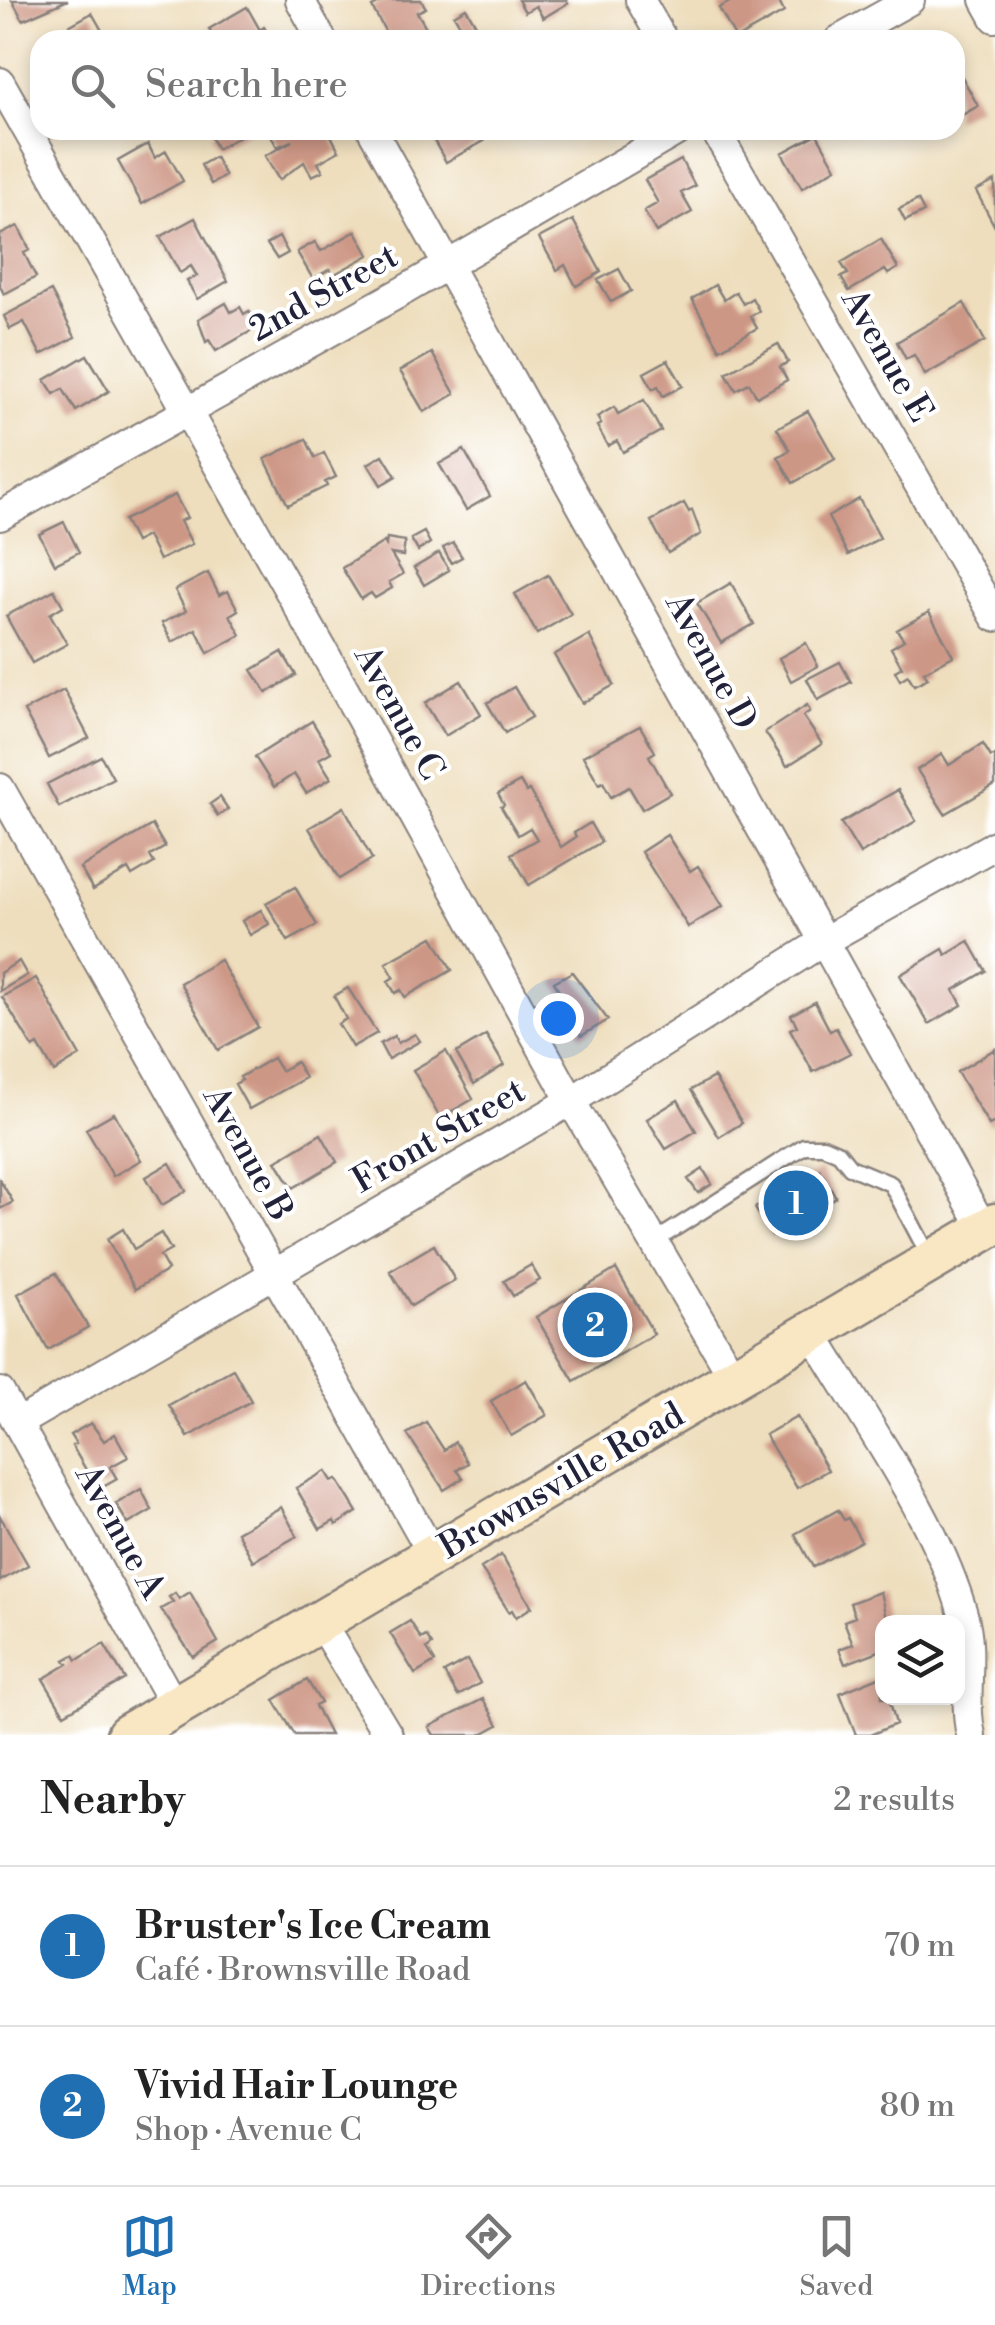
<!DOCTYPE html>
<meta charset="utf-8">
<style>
:root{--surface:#fff;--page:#f2f2f2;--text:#222;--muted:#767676;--line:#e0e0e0;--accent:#1f6fb2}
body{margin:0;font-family:"Libre Bodoni",serif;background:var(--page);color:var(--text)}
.controls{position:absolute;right:30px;bottom:30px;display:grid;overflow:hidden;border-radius:20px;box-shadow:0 5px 15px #0003}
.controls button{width:90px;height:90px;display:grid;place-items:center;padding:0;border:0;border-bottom:2px solid var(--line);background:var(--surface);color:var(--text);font:50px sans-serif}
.you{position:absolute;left:558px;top:1018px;width:35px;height:35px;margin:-25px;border:8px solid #fff;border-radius:50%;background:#1a73e8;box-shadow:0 0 0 15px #1a73e833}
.badge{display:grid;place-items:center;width:65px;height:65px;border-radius:50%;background:var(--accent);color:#fff;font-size:32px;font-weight:700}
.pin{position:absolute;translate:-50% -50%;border:5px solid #fff;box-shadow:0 2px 10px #0006}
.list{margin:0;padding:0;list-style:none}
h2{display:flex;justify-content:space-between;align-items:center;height:130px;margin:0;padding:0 40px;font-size:42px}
h2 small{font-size:32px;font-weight:400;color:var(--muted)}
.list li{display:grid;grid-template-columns:65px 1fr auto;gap:30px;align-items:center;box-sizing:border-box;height:160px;padding:0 40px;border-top:2px solid var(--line)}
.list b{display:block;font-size:38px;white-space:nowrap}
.list p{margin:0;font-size:32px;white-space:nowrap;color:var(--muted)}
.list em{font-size:32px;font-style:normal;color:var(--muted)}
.icon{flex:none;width:55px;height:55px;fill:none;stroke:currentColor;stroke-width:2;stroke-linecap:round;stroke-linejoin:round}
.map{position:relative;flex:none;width:995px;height:1735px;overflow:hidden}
.search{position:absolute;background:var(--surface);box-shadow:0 5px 15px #0003;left:30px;right:30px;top:30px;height:110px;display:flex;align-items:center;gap:25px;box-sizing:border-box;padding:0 35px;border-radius:30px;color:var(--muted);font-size:38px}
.sheet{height:450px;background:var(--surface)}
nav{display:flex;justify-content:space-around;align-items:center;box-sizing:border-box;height:140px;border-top:2px solid var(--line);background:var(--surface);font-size:28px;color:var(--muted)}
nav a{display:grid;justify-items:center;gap:5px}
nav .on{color:var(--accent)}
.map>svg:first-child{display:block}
.building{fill:#cd9786}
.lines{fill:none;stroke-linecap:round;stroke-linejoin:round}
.lane-casing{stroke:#88807c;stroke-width:19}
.street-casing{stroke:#88807c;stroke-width:32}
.secondary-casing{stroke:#88807c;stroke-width:45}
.lane{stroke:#fff;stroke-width:14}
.street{stroke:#fff;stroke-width:28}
.secondary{stroke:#f9e7c3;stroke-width:40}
.labels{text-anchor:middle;stroke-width:8;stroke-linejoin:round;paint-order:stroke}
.street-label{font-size:35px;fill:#22223b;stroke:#fff}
</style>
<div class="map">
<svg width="995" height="1735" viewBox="0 0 995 1735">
<rect width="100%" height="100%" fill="#fff"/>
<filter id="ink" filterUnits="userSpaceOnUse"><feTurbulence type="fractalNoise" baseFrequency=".01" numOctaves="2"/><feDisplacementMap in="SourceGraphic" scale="20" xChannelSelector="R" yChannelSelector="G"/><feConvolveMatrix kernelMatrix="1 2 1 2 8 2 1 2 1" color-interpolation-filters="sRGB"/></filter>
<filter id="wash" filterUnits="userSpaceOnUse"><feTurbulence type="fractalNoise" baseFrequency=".0048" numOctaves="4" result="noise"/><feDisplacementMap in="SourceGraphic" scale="40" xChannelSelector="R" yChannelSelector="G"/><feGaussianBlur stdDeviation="2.25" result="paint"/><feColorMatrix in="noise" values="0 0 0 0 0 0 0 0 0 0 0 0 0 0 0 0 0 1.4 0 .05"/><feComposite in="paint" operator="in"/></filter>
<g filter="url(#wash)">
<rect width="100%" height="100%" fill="#eedebd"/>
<g id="blocks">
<path class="building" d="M12,0H68L23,20Z
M385,0H421L426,8L417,12L431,36L424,40H390L372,7Z
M518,0H566L568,3L543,18L536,6L525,12Z
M733,0H778L784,12L736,39L719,8Z
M247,7L260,30L264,27L271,39L279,35L282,40H215L209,29Z
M466,8L479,30L467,37L454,15Z
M92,13L105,36L99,40H44Z
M955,64L978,106L955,119Z
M220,130H250L217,149L210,136Z
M268,130H328L339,151L318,163L323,171L312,176L304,162L279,180L265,156L292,141L277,147Z
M428,130H478L484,141L446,162Z
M817,134L836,168L802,188L782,153Z
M148,144L155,158L166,151L183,181L142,204L118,161Z
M215,157L225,176L211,184L201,165Z
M681,160L695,186L681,193L692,212L656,232L644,211L658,203L645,180Z
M995,181V227L976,191Z
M918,200L924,212L905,221L899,209Z
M195,218L228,281L197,299L187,281L197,276L191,266L180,273L160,237Z
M573,220L601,272L576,286L565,265L557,270L539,238Z
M18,226L30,250L24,253L36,277L4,294L0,286V235Z
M356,231L369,255L333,275L330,269L313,279L297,252L315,242L321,251Z
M279,237L288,253L277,259L267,244Z
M881,239L898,268L888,274L885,270L849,291L841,277L848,274L841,263Z
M619,269L631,291L611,302L598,280Z
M715,285L724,300L736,292L743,304L752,298L759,311L750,316L757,328L720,349L692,299Z
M51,291L75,337L41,355L24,322L10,329L4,316Z
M226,303L231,312L240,307L244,314L249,311L258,327L216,351L209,340L206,342L198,319Z
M964,303L985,341L925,375L914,355L906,359L897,342Z
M778,344L788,362L780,367L787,380L757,397L749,383L736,390L726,373Z
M432,353L455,394L424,412L400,371Z
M87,355L109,391L76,411L63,389L54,394L45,380Z
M668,360L683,386L663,396L658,386L653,389L644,373Z
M644,400L661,431L623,452L617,441L608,446L597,426L601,424L597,417L614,407L618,414Z
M808,411L835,459L793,483L778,457L790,450L777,428Z
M306,439L315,458L324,453L336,477L325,482L327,486L288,505L265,459Z
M464,450L490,496L466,510L439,464Z
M383,455L396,476L381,485L368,464Z
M175,495L187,518L180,521L192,544L159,560L147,536L135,542L124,520Z
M859,499L880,538L848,555L828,517Z
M684,503L689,512L692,510L701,534L668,553L651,521Z
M64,522L79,552L55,564L39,534Z
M424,532L430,543L418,551L411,539Z
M387,538L405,541L403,556L391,554L403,574L389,582L392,588L375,598L371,593L361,599L342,568L384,542L386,545Z
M453,543L462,557L451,563L443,548Z
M439,553L449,570L424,585L414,568Z
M208,573L219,595L228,591L238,610L230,615L241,635L208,653L196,629L172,642L162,623L186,611L175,590Z
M548,575L571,614L537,634L515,594Z
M731,583L754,624L721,643L697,603Z
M54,590L63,606L50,614L67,644L32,663L6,616Z
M929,612L953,656L924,672L928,678L914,685L908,675L900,680L895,671L902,667L891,648L904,640L897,630Z
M589,635L614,685L582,703L554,655Z
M806,643L818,666L791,681L779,658Z
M282,652L296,675L267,693L252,670Z
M840,662L851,682L818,700L807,679Z
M461,681L481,714L445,736L425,703Z
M514,687L532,717L505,733L487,703Z
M64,690L89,738L49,758L24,711Z
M807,705L810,711L803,716L822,744L787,766L765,732Z
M312,721L331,752L319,759L331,778L306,793L294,774L274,787L255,757Z
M640,726L655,752L649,756L670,793L642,809L629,787L611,797L603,782L599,784L583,756Z
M983,744L991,757L995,755V785L945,814L917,770L942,754L949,765Z
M101,756L113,778L59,807L47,784Z
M520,782L526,792L529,790L561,847L576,837L574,833L590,823L601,842L529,885L511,854L537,839L530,828L518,835L501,807L504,805L498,794Z
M898,790L916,821L860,854L841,823Z
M220,797L228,809L218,816L210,804Z
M344,807L372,859L339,879L309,828Z
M152,825L165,847L150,856L154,863L132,876L128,869L93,890L80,868Z
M667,835L690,871L698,866L723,906L688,927L641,852Z
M295,887L317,925L288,941L266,903Z
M261,910L269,924L250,935L242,921Z
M433,937L452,970L405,997L401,990L395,993L388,981L394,977L386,963Z
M969,941L986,971L954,990L962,1005L929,1024L900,975L943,949L946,955Z
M220,960L258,1027L218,1050L180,983Z
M19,961L27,975L0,991V973Z
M572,972L608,1020L581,1036L568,1014L572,1012L554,982Z
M36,978L80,1056L54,1072L38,1045L33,1048L2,997Z
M348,988L377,1033L352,1047L338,1024L346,1019L334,996Z
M815,1002L830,1031L836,1028L850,1053L813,1072L790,1029L797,1026L791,1015Z
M415,1034L420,1041L388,1059L380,1044L394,1036L398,1043Z
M486,1035L504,1065L474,1084L456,1053Z
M995,1049V1122L989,1125L957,1072Z
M446,1051L473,1099L440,1118L413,1070Z
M273,1058L281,1071L296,1062L305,1078L249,1109L235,1084L242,1080L240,1077Z
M714,1077L742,1123L719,1137L691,1090Z
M678,1100L696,1131L666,1149L647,1119Z
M114,1113L141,1160L113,1176L86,1129Z
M321,1134L337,1162L293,1188L276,1161Z
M170,1163L186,1191L162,1205L146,1177Z
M703,1169L712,1184L698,1193L688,1179Z
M820,1170L836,1197L772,1236L755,1208Z
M0,1180L13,1202L0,1209Z
M123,1229L134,1249L161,1233L171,1250L160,1256L168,1270L135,1289L107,1239Z
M434,1245L455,1280L411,1306L390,1271Z
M531,1265L540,1280L513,1296L504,1281Z
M616,1269L654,1334L574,1381L536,1317Z
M56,1273L88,1327L48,1350L18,1294Z
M233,1369L251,1401L188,1437L169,1405Z
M526,1380L547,1415L511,1436L491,1401Z
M797,1417L828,1470L797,1488L765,1435Z
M426,1422L444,1450L455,1442L468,1463L457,1470L463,1478L444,1490L407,1434Z
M91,1423L104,1441L115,1434L128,1457L110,1467L117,1479L101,1488L95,1478L92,1480L72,1446L76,1444L70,1435Z
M326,1471L332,1481L337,1479L357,1512L336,1525L334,1521L320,1529L296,1488Z
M141,1489L152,1510L128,1524L116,1504Z
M281,1507L297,1536L253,1561L237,1532Z
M838,1510L844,1520L848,1518L861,1541L813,1567L795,1534Z
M0,1516L28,1565L0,1581Z
M501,1555L532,1607L516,1617L512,1610L509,1612L481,1568Z
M190,1592L218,1642L193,1657L161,1609L173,1602L169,1597L175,1593L179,1599Z
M880,1592L887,1622H882V1650L845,1664L839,1649L853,1644L844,1621L855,1617L850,1603Z
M410,1621L421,1639L426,1636L432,1645L427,1649L435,1662L415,1674L390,1633Z
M104,1644L125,1679L64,1714L43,1679L68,1664L65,1660L74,1655L77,1660Z
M467,1660L480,1683L458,1696L444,1673Z
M881,1676L882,1698H889L896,1724L870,1735H856L840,1693Z
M307,1680L321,1703L315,1706L330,1735H295L274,1700Z
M483,1699L498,1725L480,1735H434L429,1727Z"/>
</g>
</g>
<g filter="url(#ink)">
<use href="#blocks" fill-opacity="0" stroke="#88807c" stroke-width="2.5"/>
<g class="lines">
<g class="lane-casing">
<path id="lane" d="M652,1243L804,1146H823L839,1153L850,1167L891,1184L929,1256"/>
</g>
<g class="street-casing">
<path id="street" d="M300,0L322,40
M640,0L663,40
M985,0L995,18
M839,40L910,0
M0,82L329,661L571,1101L734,1378
M372,130L985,1231
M715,130L995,617
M0,516L403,291L679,130
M0,788L433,1555
M812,1332C862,1417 937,1520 963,1614C975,1653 962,1695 971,1735
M0,1392L175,1707
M18,1423L571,1101L824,941L995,845
M320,1622L388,1735"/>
</g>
<g class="secondary-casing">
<path id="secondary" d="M127,1735L995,1224"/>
</g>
<use href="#lane" class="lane"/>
<use href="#street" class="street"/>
<use href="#secondary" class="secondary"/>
</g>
</g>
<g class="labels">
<g class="street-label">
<text transform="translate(323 292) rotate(-29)" y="12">2nd Street</text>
<text transform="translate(888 355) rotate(60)" y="12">Avenue E</text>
<text transform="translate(712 661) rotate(61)" y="12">Avenue D</text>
<text transform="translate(400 712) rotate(61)" y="12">Avenue C</text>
<text transform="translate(438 1135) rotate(-30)" y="12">Front Street</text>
<text transform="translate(249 1153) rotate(61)" y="12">Avenue B</text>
<text transform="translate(561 1480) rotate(-30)" y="12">Brownsville Road</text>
<text transform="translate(121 1531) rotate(61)" y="12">Avenue A</text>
</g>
</g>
</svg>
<div class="controls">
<button><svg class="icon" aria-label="layers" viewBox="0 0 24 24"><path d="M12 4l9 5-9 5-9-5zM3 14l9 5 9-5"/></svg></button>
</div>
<div class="you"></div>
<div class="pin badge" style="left:796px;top:1203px">1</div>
<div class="pin badge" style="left:595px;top:1325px">2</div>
<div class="search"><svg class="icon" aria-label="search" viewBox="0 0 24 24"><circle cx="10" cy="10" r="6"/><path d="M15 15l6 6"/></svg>Search here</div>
</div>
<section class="sheet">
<h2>Nearby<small>2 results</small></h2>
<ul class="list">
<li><span class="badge">1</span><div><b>Bruster's Ice Cream</b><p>Café · Brownsville Road</p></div><em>70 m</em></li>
<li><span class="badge">2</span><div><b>Vivid Hair Lounge</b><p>Shop · Avenue C</p></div><em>80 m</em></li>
</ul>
</section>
<nav>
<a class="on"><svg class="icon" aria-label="map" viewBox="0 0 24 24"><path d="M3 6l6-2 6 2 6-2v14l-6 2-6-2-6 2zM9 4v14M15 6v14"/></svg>Map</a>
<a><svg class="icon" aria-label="directions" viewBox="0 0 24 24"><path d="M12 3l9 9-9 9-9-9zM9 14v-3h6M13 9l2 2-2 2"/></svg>Directions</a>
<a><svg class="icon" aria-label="saved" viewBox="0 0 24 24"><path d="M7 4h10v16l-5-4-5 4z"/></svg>Saved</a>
</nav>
